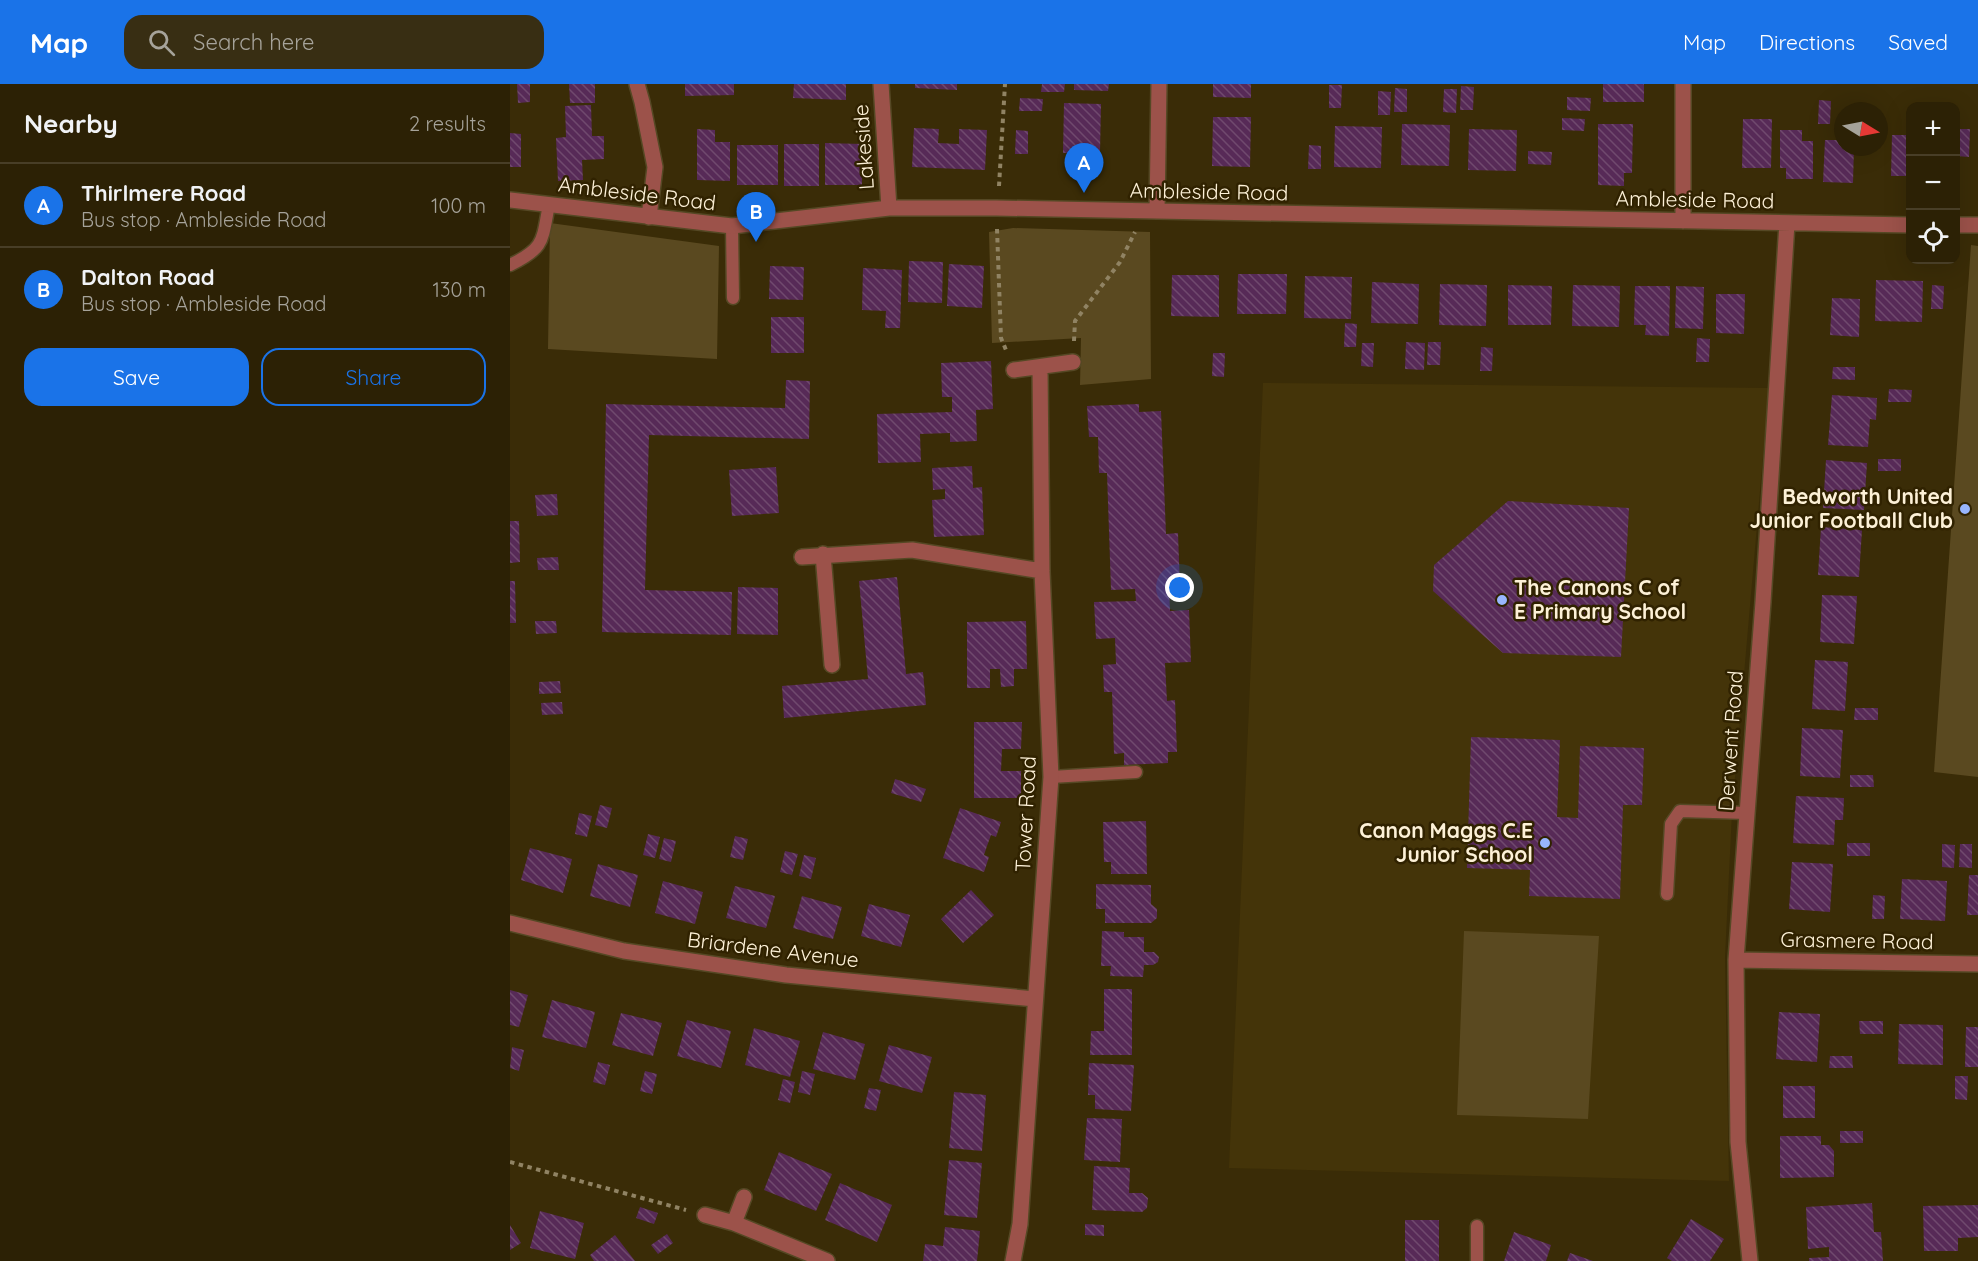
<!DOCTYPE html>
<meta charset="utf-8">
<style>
:root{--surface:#2c2105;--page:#382e13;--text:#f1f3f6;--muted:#a6a39a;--line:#483e27;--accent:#1a73e8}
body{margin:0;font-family:Quicksand,sans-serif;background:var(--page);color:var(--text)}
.controls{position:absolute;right:18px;top:18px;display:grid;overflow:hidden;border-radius:12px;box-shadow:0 6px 24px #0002}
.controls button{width:54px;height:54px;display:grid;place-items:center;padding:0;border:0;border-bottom:2px solid var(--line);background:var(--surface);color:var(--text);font:30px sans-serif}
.compass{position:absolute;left:1324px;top:18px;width:54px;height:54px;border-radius:50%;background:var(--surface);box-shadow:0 6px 24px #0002;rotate:100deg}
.you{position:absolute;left:670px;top:504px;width:21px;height:21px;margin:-15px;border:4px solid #fff;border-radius:50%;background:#1a73e8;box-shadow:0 0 0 9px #1a73e833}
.badge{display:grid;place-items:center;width:39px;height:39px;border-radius:50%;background:var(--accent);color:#fff;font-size:20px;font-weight:700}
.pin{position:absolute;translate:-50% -50px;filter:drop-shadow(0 2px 3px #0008)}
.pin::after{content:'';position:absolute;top:32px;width:21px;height:18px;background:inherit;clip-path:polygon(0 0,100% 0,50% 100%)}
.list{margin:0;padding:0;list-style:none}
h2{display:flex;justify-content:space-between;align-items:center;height:78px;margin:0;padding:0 24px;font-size:26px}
h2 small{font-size:20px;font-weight:400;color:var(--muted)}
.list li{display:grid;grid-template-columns:39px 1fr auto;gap:18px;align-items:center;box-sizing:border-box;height:84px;padding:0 24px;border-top:2px solid var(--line)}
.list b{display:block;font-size:22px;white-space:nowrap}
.list p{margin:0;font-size:20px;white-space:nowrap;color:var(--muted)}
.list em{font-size:20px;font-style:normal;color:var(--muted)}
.actions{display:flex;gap:12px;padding:18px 24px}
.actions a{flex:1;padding:14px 0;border:2px solid var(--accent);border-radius:18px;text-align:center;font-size:21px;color:var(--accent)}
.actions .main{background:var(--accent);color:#fff}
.icon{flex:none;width:33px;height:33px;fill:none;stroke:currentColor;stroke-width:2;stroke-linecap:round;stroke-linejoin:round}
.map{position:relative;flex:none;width:1468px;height:1177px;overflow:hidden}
header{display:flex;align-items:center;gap:36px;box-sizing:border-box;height:84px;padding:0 30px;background:var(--accent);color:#fff}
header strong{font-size:28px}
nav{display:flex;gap:33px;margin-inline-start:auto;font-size:21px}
.search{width:420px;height:54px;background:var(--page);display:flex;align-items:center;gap:15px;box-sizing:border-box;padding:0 21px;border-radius:18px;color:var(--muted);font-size:22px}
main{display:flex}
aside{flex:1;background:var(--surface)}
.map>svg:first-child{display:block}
.built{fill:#443409}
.grass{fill:#5a4920}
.building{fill:url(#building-back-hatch)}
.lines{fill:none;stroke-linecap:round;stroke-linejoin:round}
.lane-casing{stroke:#554824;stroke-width:15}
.street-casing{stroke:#554824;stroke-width:18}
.path{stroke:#908363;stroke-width:4;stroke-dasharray:4.5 4.5;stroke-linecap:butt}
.lane{stroke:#9c524a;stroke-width:12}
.street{stroke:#9c524a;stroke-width:15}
.poi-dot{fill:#98b5fd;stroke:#302200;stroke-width:2}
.labels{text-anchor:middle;stroke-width:5;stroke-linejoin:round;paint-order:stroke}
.street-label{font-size:21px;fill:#fdf1d7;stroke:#302200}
.poi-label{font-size:21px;font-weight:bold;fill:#fdf1d7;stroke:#302200;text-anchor:end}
</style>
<header>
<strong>Map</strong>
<div class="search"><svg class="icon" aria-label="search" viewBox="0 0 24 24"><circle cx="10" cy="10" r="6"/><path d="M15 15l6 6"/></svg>Search here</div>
<nav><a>Map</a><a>Directions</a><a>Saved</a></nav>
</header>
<main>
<aside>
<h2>Nearby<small>2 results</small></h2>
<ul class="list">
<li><span class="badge">A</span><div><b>Thirlmere Road</b><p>Bus stop · Ambleside Road</p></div><em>100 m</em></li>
<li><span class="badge">B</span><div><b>Dalton Road</b><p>Bus stop · Ambleside Road</p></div><em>130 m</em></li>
</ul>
<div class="actions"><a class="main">Save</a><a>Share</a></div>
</aside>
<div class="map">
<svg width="1468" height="1177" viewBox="0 0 1468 1177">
<defs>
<pattern id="building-back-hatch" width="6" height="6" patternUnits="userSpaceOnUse" patternTransform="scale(1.5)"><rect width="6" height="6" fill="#572a57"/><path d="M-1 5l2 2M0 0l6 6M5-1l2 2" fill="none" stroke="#70496e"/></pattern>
</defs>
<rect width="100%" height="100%" fill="#3a2c07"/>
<path class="built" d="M753,299L1259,304L1222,728L1215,873L1219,1097L719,1084Z"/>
<path class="grass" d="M40,139L209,162L207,275L38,265Z
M503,144L640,148L641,295L570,301L571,254L482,259L479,148Z
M1461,161L1468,162V693L1424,688Z
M954,847L1089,852L1078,1035L947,1031Z"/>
<path class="building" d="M7,0H20V18L8,19Z
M59,0H85V19H60Z
M175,0H224V11L175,12Z
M284,0H336V16L283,14Z
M405,0H447V6L405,4Z
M532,0H555L554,8H531Z
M564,0H599L598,7L564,6Z
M703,0H741V14L703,13Z
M1093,0H1134V18H1093Z
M819,1H832L831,24H819Z
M951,2L964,3L963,26H950Z
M885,4L897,5V28H884Z
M934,5H947L946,29L933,28Z
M868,7L881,8L880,31H868Z
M1057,13L1081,14L1080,27L1057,26Z
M510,14L533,15L532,27H509Z
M1309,16L1321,17L1320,40H1308Z
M554,19L591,20L590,69H553Z
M81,21L82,52H94V75L72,76L73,96L48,97L46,54L56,53L55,22Z
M703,33H741L740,83L702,82Z
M1052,34L1075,35L1074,47L1052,46Z
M1233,35H1262L1261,84H1232Z
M892,40L940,41L939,82L891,81Z
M1088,40H1123L1122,89H1114V102L1088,101Z
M825,42L872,43L871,84L824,83Z
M404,44L429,45L428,59L449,60V45L477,46L475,86L402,83Z
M187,45L205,46V58H220V97L187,96Z
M959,45L1007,46L1006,87L958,86Z
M1446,45H1460L1459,73L1446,72Z
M506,46L518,47V70H505Z
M1270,46H1292V57H1303V95H1276V84H1270Z
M0,49L11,50V83H0Z
M1382,51H1400V92H1381Z
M1315,56H1333V63H1344L1343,99L1313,98Z
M315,59L352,60V101H315Z
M274,60H309V102H274Z
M227,61H268V101H227Z
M799,61L811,62V85H798Z
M1018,67L1042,68L1041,81L1018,80Z
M399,177L433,178L432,219L398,218Z
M439,180L474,182L472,224L437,222Z
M260,182L294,183L293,216L259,215Z
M353,184L392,186L390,244H375L376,227L352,226Z
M728,190H777L776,230H727Z
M662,191H709V233L661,232Z
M795,192L842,193L841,235L794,234Z
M1366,196L1413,197L1412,238L1365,237Z
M862,198L909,200L908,240L861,239Z
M930,200L977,201L976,242L929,241Z
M998,201L1042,202L1041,241H998Z
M1063,201L1110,202L1109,243L1062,242Z
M1422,201L1434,202L1433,225H1421Z
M1125,202H1160L1159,252L1135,251L1136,241H1124Z
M1166,202L1194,203L1193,245L1165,244Z
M1206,210H1235L1234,250L1206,249Z
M1322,214L1350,215L1349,253L1320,251Z
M261,233H294V269H261Z
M835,239L847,240L846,263H834Z
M1187,254L1200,255L1199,278H1186Z
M896,258L915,259L914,286L895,285Z
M918,258H931L930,281H917Z
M852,259H864L863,283L851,282Z
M971,263L983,264L982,287H970Z
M703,269H715L714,293L702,292Z
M481,277L483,325L466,326L467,357L440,358V349L410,350L411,378L368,379L367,330L442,328V313H432L431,279Z
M1323,283H1345V296L1322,295Z
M276,296L300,297L299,355L139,351L135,506L222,508L221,551L92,548L96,320L275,324Z
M1379,305L1402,306L1401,318H1378Z
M1322,311L1367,314L1366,336L1360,335L1358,363L1318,361Z
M629,320V328L651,327L656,450L668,449L670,504H659L660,527L679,526L681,578L655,579L657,617L665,616L667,668H658V679L614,681V669L604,670L602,608H594L593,581L606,580L605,554L586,555L584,518L626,517L625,505L601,506L597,389H589L588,353H579L577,322Z
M1368,375H1391V387H1368Z
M1316,376L1357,379L1354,426L1313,424Z
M462,382L463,404L472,403L474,451L424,453L422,416L435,415V405L423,406L422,384Z
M266,383L269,429L222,432L219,386Z
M47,410L48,431L27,432L25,411Z
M998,417L1119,424L1111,573L993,569L923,507L924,481Z
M0,437H9L10,478L0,479Z
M1311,443L1352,446L1349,493L1308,491Z
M48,473L49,486H28L27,474Z
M387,493L396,590L413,588L416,621L274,634L272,602L358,595L349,497Z
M0,497H5L6,539H0Z
M228,503L268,504V551L227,550Z
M1312,511L1347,512L1344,560L1310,558Z
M25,537H46L47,549L26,550Z
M516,537L517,585H504V602L491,603L490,585H480V604H457V538Z
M1305,576L1338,578L1335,627L1302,625Z
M50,597L51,609L29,610V598Z
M52,618L53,630L32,631L31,619Z
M1345,624H1368V636H1344Z
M464,638H512L511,665H492L491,687H511V714H464Z
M1292,644L1333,646L1330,694L1290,692Z
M961,653L1050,656L1047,733L1068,734L1070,662L1134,664L1132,721H1113L1110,815L1019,812L1020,786L957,784Z
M1340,691H1363L1364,703H1340Z
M385,695L416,705L411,718L381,709Z
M1286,712L1334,714L1333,736H1325L1324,761L1283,759Z
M90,721L102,724L97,744L85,741Z
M450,724L491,738L486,753L481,751L477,762L474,771L479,773L474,788L433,774Z
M69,729L82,732L77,753L65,750Z
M636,737L637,790H601V778H594L593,738Z
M138,750L150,753L145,774L133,771Z
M225,752L238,755L233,776L220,773Z
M154,754L166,757L161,778L149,775Z
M1337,759H1360V772H1337Z
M1432,760L1445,761L1444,784L1432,783Z
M1450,760H1462V784L1449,783Z
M20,764L62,775L53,809L11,796Z
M275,767L288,770L282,791L270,788Z
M294,771L306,774L301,795L289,792Z
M1282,778L1323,780L1320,828L1279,825Z
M88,780L128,791L120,823L80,812Z
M1459,791H1468V831H1457Z
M1392,795L1437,797L1435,837L1390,835Z
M153,797L193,808L185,840L145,829Z
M586,800L641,801V820L647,825V834L641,839H595V825H586Z
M225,802L265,812L256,844L216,834Z
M461,806L484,831L453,859L431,835Z
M1363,811L1375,812L1374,835H1362Z
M292,812L332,823L323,855L283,844Z
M359,820L400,831L391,863L351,852Z
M592,847L614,848V853H634V868H644L649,873L648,878L643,881H634L633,893L600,892L601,882H591Z
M594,905H622V971H580L581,947H594Z
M0,906L18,911L9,943L0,941Z
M42,916L85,928L76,964L32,953Z
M1269,928L1310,930L1307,978L1266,975Z
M111,929L152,939L143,972L102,961Z
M177,936L221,947L211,984L167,972Z
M1349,937H1373V950H1350Z
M1389,940L1433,941V981L1388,980Z
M1456,943H1468V983H1455Z
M244,944L290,957L280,993L235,981Z
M313,948L355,960L345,996L303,985Z
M379,961L422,973L412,1009L369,997Z
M2,963L14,966L9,987L0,984Z
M1320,972H1342L1343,984H1319Z
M88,978L100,981L95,1001L83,998Z
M579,979L624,981L621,1027L585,1025V1011H578Z
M135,987L147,990L142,1010L130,1007Z
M292,987L305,990L300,1011L288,1008Z
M1445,992H1458L1457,1016L1445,1015Z
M273,995L285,998L280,1019L268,1016Z
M1273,1002H1305V1034H1273Z
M359,1004L371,1006L366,1027L354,1024Z
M444,1008L476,1011L472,1067L439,1064Z
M577,1034L612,1035L610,1078L574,1076Z
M1330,1047H1353V1059H1330Z
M1270,1052H1311V1061H1319L1324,1067V1093L1270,1094Z
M269,1068L322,1090L306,1127L254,1106Z
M439,1076L472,1079L467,1134L434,1131Z
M584,1082L620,1084L619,1109H632L638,1114L637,1124L632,1128L582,1126Z
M330,1099L382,1121L367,1158L315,1136Z
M1362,1119L1364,1148H1371L1373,1177H1299V1174L1319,1173V1163L1298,1165L1296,1123Z
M1468,1121V1153L1448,1154V1167H1414L1413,1122Z
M130,1123L148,1129L144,1140L126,1134Z
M30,1127L74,1139L65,1175L20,1164Z
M1181,1135L1214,1155L1200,1177H1162L1157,1174Z
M895,1136H929V1177H895Z
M575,1140L594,1141V1152L575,1151Z
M0,1141L11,1159L0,1166Z
M435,1143L470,1147L467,1177H413L415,1160L433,1162Z
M1004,1148L1041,1161L1036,1177H994Z
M157,1150L163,1159L148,1170L141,1161Z
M105,1151L125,1177H84L80,1171Z
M1060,1169L1083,1177H1057Z"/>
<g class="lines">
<g class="lane-casing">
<path id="lane" d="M222,142L223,214
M0,181C35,164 32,157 39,120
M541,693L626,688
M1157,810L1161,740L1170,727L1237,729
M967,1142V1177"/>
</g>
<g class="street-casing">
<path id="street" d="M127,0L132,18L145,83L139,133
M371,0L379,124
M0,116L222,142L379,124H486L1400,141
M647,127L649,0
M1173,137V0
M1446,141H1468
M504,286L563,278
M313,470L322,581
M292,473L402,466L532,487
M0,839L114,867L276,891L525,915
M1226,876L1468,880
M195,1131L224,1139L317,1177
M224,1139L234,1113
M503,1177L510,1140L541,693L532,487L530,283
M1240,1177L1228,1058L1226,876L1253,518L1277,139"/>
</g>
<path class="path" d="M489,102L495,0
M487,145L491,254L496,266
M564,257L565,237L610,178L625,148
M0,1078L176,1126"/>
<use href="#lane" class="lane"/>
<use href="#street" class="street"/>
</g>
<g class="poi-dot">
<circle cx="1455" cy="425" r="6"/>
<circle cx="992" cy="516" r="6"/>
<circle cx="1035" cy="759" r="6"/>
</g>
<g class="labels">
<g class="street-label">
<text transform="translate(354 63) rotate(-94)" y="7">Lakeside</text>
<text transform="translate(699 108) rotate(1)" y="7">Ambleside Road</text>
<text transform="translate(127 110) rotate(7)" y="7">Ambleside Road</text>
<text transform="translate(1185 116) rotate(1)" y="7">Ambleside Road</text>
<text transform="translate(1221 657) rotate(-86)" y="7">Derwent Road</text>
<text transform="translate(516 730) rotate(-87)" y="7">Tower Road</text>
<text transform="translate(1347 857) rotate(1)" y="7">Grasmere Road</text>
<text transform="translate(263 866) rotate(7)" y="7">Briardene Avenue</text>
</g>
<g class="poi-label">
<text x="1443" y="420">Bedworth United<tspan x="1443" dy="24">Junior Football Club</tspan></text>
<text x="1004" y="511" text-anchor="start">The Canons C of<tspan x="1004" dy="24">E Primary School</tspan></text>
<text x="1023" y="754">Canon Maggs C.E<tspan x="1023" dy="24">Junior School</tspan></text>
</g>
</g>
</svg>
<div class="controls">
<button>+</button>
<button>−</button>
<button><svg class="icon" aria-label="locate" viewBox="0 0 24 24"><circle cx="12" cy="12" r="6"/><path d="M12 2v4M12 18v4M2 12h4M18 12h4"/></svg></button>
</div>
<svg class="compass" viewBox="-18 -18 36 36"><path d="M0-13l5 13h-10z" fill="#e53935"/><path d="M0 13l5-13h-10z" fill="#a6a39a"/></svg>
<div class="you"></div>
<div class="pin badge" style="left:574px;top:109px">A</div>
<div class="pin badge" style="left:246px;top:158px">B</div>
</div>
</main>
